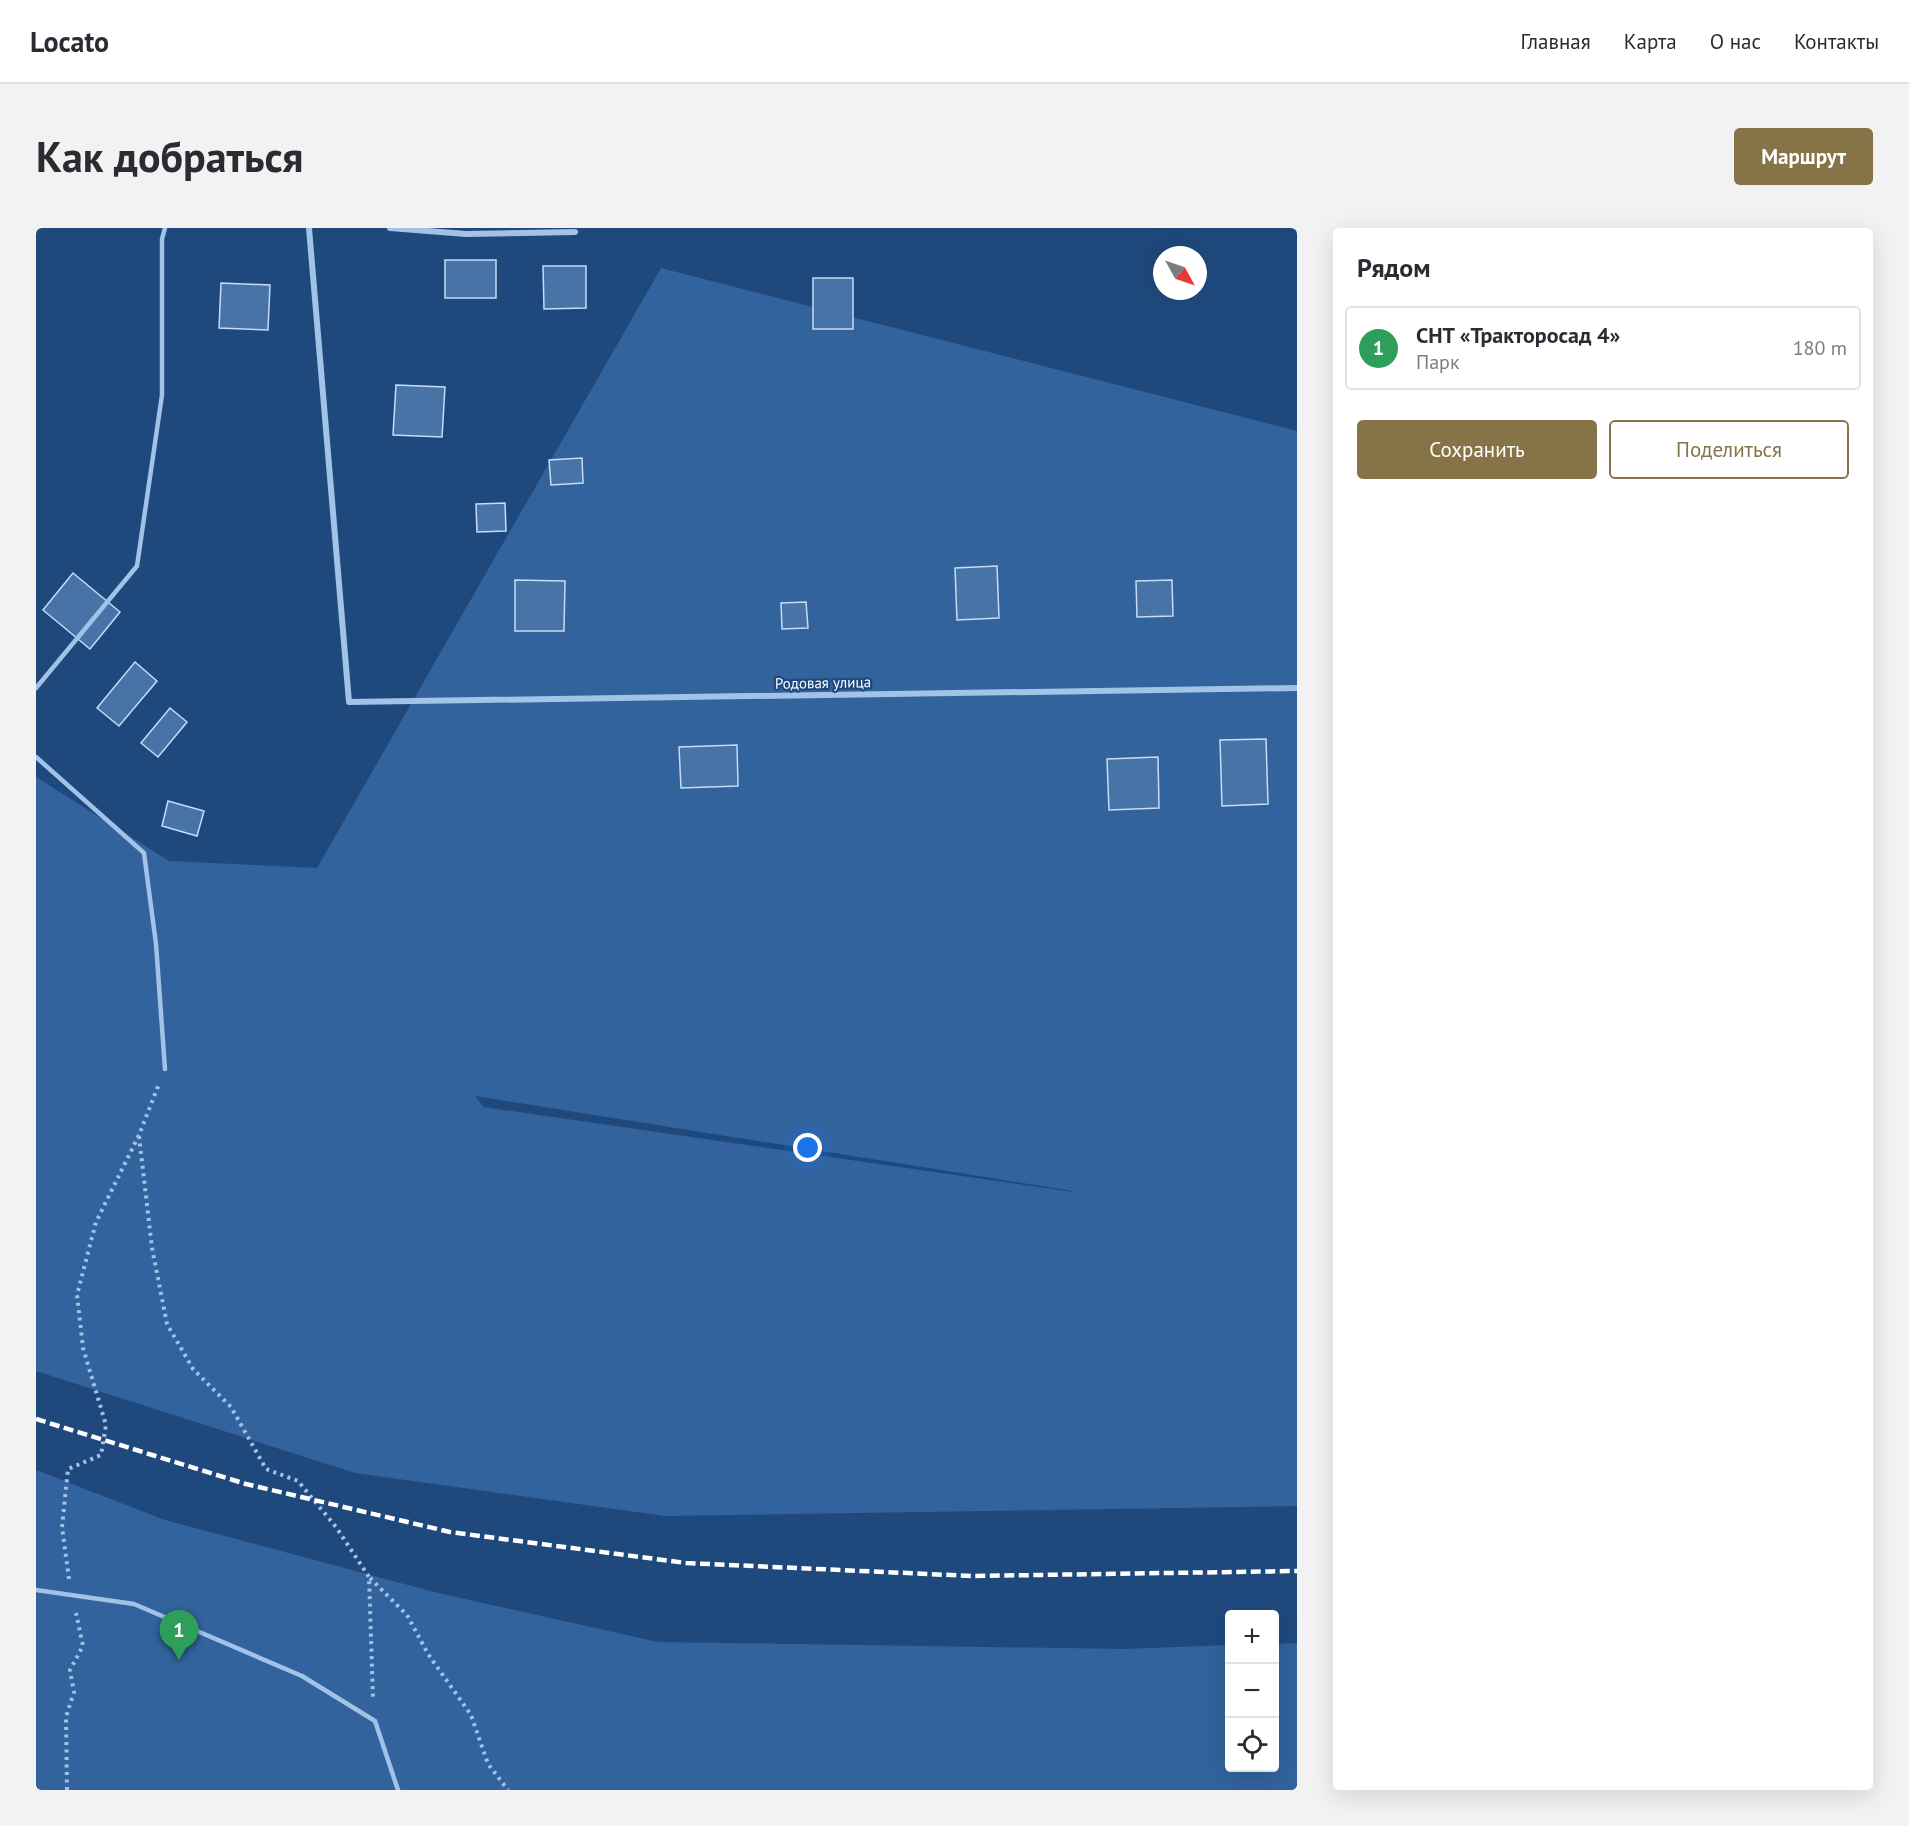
<!DOCTYPE html>
<html lang="ru">
<meta charset="utf-8">
<style>
:root{--surface:#fff;--page:#f2f2f3;--text:#2b2b33;--muted:#7c7c81;--line:#e1e1e2;--accent:#867348}
body{margin:0;font-family:"PT Sans",sans-serif;background:var(--page);color:var(--text)}
.controls{position:absolute;right:18px;bottom:18px;display:grid;overflow:hidden;border-radius:6px;box-shadow:0 6px 24px #0002}
.controls button{width:54px;height:54px;display:grid;place-items:center;padding:0;border:0;border-bottom:2px solid var(--line);background:var(--surface);color:var(--text);font:30px sans-serif}
.compass{position:absolute;left:1117px;top:18px;width:54px;height:54px;border-radius:50%;background:var(--surface);box-shadow:0 6px 24px #0002;rotate:130deg}
.you{position:absolute;left:772px;top:920px;width:21px;height:21px;margin:-15px;border:4px solid #fff;border-radius:50%;background:#1a73e8;box-shadow:0 0 0 9px #1a73e833}
.badge{display:grid;place-items:center;width:39px;height:39px;border-radius:50%;background:var(--accent);color:#fff;font-size:20px;font-weight:700}
.pin{position:absolute;translate:-50% -50px;filter:drop-shadow(0 2px 3px #0008)}
.pin::after{content:'';position:absolute;top:32px;width:21px;height:18px;background:inherit;clip-path:polygon(0 0,100% 0,50% 100%)}
.list{margin:0;padding:0;list-style:none}
h2{display:flex;justify-content:space-between;align-items:center;height:78px;margin:0;padding:0 24px;font-size:26px}
h2 small{font-size:20px;font-weight:400;color:var(--muted)}
.list li{display:grid;grid-template-columns:39px 1fr auto;gap:18px;align-items:center;box-sizing:border-box;height:84px;margin:0 12px 12px;padding:0 12px;border:2px solid var(--line);border-radius:6px}
.list b{display:block;font-size:22px;white-space:nowrap}
.list p{margin:0;font-size:20px;white-space:nowrap;color:var(--muted)}
.list em{font-size:20px;font-style:normal;color:var(--muted)}
.actions{display:flex;gap:12px;padding:18px 24px}
.actions a{flex:1;padding:14px 0;border:2px solid var(--accent);border-radius:6px;text-align:center;font-size:21px;color:var(--accent)}
.actions .main{background:var(--accent);color:#fff}
.icon{flex:none;width:33px;height:33px;fill:none;stroke:currentColor;stroke-width:2;stroke-linecap:round;stroke-linejoin:round}
.map{position:relative;flex:none;width:1261px;height:1562px;overflow:hidden;border-radius:6px}
header{display:flex;align-items:center;gap:36px;box-sizing:border-box;height:84px;padding:0 30px;background:var(--surface);border-bottom:2px solid var(--line)}
header strong{font-size:28px}
nav{display:flex;gap:33px;margin-inline-start:auto;font-size:21px}
.intro{display:flex;align-items:center;justify-content:space-between;box-sizing:border-box;height:144px;padding:0 36px}
h1{margin:0;font-size:42px}
.button{padding:15px 27px;border-radius:6px;background:var(--accent);color:#fff;font-size:21px;font-weight:700}
main{display:flex;gap:36px;padding:0 36px}
aside{flex:1;background:var(--surface);border-radius:6px;box-shadow:0 6px 24px #0002}
.map>svg:first-child{display:block}
.green{fill:#32639c;fill-rule:evenodd}
.building{fill:#4873a7;stroke:#c6dcf6;stroke-width:1.5}
.lines{fill:none;stroke-linecap:round;stroke-linejoin:round}
.path{stroke:#a2c2e7;stroke-width:4;stroke-dasharray:3 4.5;stroke-linecap:butt}
.lane{stroke:#a2c2e7;stroke-width:4.5}
.street{stroke:#a2c2e7;stroke-width:6}
.rail{stroke:#fff;stroke-width:4.5;stroke-dasharray:10 4.5;stroke-linecap:butt}
.labels{text-anchor:middle;stroke-width:4.5;stroke-linejoin:round;paint-order:stroke}
.street-label{font-size:15px;fill:#fff;stroke:#1f497d}
</style>
<header>
<strong>Locato</strong>
<nav><a>Главная</a><a>Карта</a><a>О нас</a><a>Контакты</a></nav>
</header>
<div class="intro"><h1>Как добраться</h1><a class="button">Маршрут</a></div>
<main>
<div class="map">
<svg width="1261" height="1562" viewBox="0 0 1261 1562">
<rect width="100%" height="100%" fill="#1f497d"/>
<path class="green" d="M625,40L1261,203V1278L629,1288L319,1245L0,1143V549L133,633L281,640ZM439,868L1037,963V964L447,879Z
M0,1242L129,1292L398,1364L622,1414L1089,1421L1193,1417L1194,1540H1238L1239,1416L1261,1415V1562H0Z"/>
<path class="building" d="M409,32H460V70H409Z
M507,38H550V80L508,81Z
M777,50H817V101H777Z
M185,55L234,57L232,102L183,100Z
M360,157L409,159L406,209L357,207Z
M546,230L547,255L515,257L513,232Z
M469,275L470,303L441,304L440,276Z
M961,338L963,390L921,392L919,340Z
M37,345L84,384L54,421L7,382Z
M479,352L529,353L528,403H479Z
M1136,352L1137,388L1101,389L1100,353Z
M770,374L772,400L746,401L745,375Z
M99,434L121,453L83,498L61,480Z
M134,480L151,494L122,529L105,515Z
M1230,511L1232,576L1186,578L1184,512Z
M701,517L702,558L645,560L643,519Z
M1122,529L1123,580L1073,582L1071,531Z
M132,573L168,583L161,608L126,598Z"/>
<g class="lines">
<path class="path" d="M103,908L116,1020L131,1096L157,1141L195,1179L230,1241L262,1253L300,1299L333,1349L337,1471
M334,1350L371,1387L392,1426L435,1487L452,1536L472,1562
M33,1351L26,1299L32,1241L65,1227L70,1197L47,1120L41,1067L60,994L103,907L123,856
M31,1562L30,1489L38,1464L34,1442L47,1418L40,1385"/>
<path class="lane" d="M0,460L101,338L126,167V11L129,0
M0,529L108,625L120,716L129,841
M0,1362L98,1376L266,1448L339,1493L362,1562"/>
<path class="street" d="M273,0L313,474L1261,460
M354,0L430,6L539,4"/>
<path class="rail" d="M0,1191L210,1256L414,1304L650,1335L936,1348L1261,1343"/>
</g>
<g class="labels">
<g class="street-label">
<text transform="translate(787 455) rotate(-1)" y="5">Родовая улица</text>
</g>
</g>
</svg>
<div class="controls">
<button>+</button>
<button>−</button>
<button><svg class="icon" aria-label="locate" viewBox="0 0 24 24"><circle cx="12" cy="12" r="6"/><path d="M12 2v4M12 18v4M2 12h4M18 12h4"/></svg></button>
</div>
<svg class="compass" viewBox="-18 -18 36 36"><path d="M0-13l5 13h-10z" fill="#e53935"/><path d="M0 13l5-13h-10z" fill="#7c7c81"/></svg>
<div class="you"></div>
<div class="pin badge" style="left:143px;top:1432px;background:#2e9e5b">1</div>
</div>
<aside>
<h2>Рядом<small></small></h2>
<ul class="list">
<li><span class="badge" style="background:#2e9e5b">1</span><div><b>СНТ «Тракторосад 4»</b><p>Парк</p></div><em>180 m</em></li>
</ul>
<div class="actions"><a class="main">Сохранить</a><a>Поделиться</a></div>
</aside>
</main>
